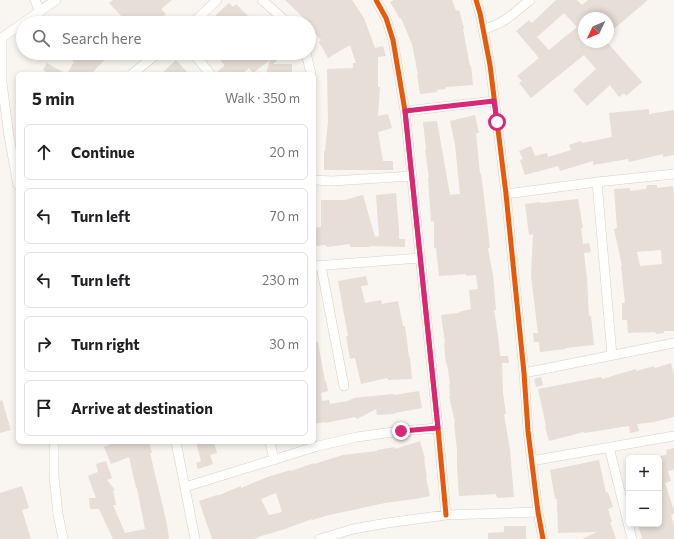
<!DOCTYPE html>
<meta charset="utf-8">
<style>
:root{--surface:#fff;--page:#f2f2f2;--text:#202124;--muted:#757577;--line:#e0e0e0}
body{margin:0;font-family:Commissioner,sans-serif;background:var(--page);color:var(--text)}
.controls{position:absolute;right:12px;bottom:12px;display:grid;overflow:hidden;border-radius:6px;box-shadow:0 2px 6px #0003}
.controls button{width:36px;height:36px;display:grid;place-items:center;padding:0;border:0;border-bottom:1px solid var(--line);background:var(--surface);color:var(--text);font:20px sans-serif}
.compass{position:absolute;left:578px;top:12px;width:36px;height:36px;border-radius:50%;background:var(--surface);box-shadow:0 2px 6px #0003;rotate:226deg}
.stop{position:absolute;width:12px;height:12px;margin:-9px;border:3px solid #db2777;border-radius:50%;background:#fff}
.stop.end{background:#db2777;border-color:#fff;box-shadow:0 1px 4px #0008}
.list{margin:0;padding:0;list-style:none}
h2{display:flex;justify-content:space-between;align-items:center;height:52px;margin:0;padding:0 16px;font-size:17px}
h2 small{font-size:13px;font-weight:400;color:var(--muted)}
.list li{display:grid;grid-template-columns:26px 1fr auto;gap:12px;align-items:center;box-sizing:border-box;height:56px;margin:0 8px 8px;padding:0 8px;border:1px solid var(--line);border-radius:6px}
.list b{display:block;font-size:15px;white-space:nowrap}
.list em{font-size:13px;font-style:normal;color:var(--muted)}
.icon{flex:none;width:22px;height:22px;fill:none;stroke:currentColor;stroke-width:2;stroke-linecap:round;stroke-linejoin:round}
.map{position:relative;flex:none;width:674px;height:539px;overflow:hidden}
.search{position:absolute;background:var(--surface);box-shadow:0 2px 6px #0003;left:16px;top:16px;width:300px;height:44px;display:flex;align-items:center;gap:10px;box-sizing:border-box;padding:0 14px;border-radius:22px;color:var(--muted);font-size:15px}
.panel{position:absolute;background:var(--surface);box-shadow:0 2px 6px #0003;left:16px;top:72px;width:300px;height:372px;border-radius:6px}
.map>svg:first-child{display:block}
.building{fill:#e6ded7;fill-rule:evenodd}
.lines{fill:none;stroke-linecap:round;stroke-linejoin:round}
.minor-casing{stroke:#d7d1cb;stroke-width:10}
.minor{stroke:#fefefd;stroke-width:9}
.cycleway-casing{stroke:#fffaf3;stroke-width:8}
.cycleway{stroke:#e8590c;stroke-width:5}
.route{stroke:#db2777;stroke-width:5}
</style>
<div class="map">
<svg width="674" height="539" viewBox="0 0 674 539">
<rect width="100%" height="100%" fill="#f9f5f0"/>
<path class="building" d="M113,0H172L161,9L166,14L156,23H128L109,3Z
M285,0H352L364,18L375,48L383,46L386,56L378,57V87H380L378,116L388,114L392,128L378,132L383,161H393V170H324V151H325L328,122L327,69L353,68V63H356L350,45L328,58L319,42L321,40L309,27V23Z
M394,0H452L456,11L459,10L464,28L463,29L470,66H471L473,85L446,87V89L437,90V92L420,94L417,75H418L412,44L401,18L400,19L390,2Z
M556,0H577L582,5L588,0H648L608,34V18H584V42H607L642,82L626,96L624,93L619,97L610,85L587,106L573,90L596,69L584,55L531,98L519,83L522,81L517,76L539,58L516,31L529,20L532,23ZM564,13L577,27L549,50L537,37Z
M229,3L233,7L236,4L255,23H217L212,19L219,12Z
M65,53H111L91,74H67L74,62Z
M213,53H286L273,64H292V74H266L270,60L253,73L249,68L242,74H231L229,71L226,74H216V73L224,66V64Z
M176,60L189,74H161Z
M47,63L66,74H49L43,70Z
M649,109V114L674,110V155L663,157V154L629,162L628,159L593,165V161L560,171L558,166L525,175L520,160L523,159L519,151L531,146L535,156L547,153L548,157L571,150L569,145L581,141L582,143L612,137L609,113Z
M475,115L479,133H476L480,174L481,173L488,230L490,248H488L493,275L496,310H494L498,335L500,356H508L509,363H502L503,393L506,414H504L510,450L514,497L497,498L496,494L459,496L457,465V450L454,423H455L449,396H450L449,384H450L449,377L447,364H446L444,343H445L441,315L459,313V312L471,309L469,290L478,289L476,275L466,276V274L439,276L436,248H434V221L431,222L428,177H429L425,150L426,149L423,122L437,121L450,195L460,194L455,145L450,121Z
M647,185H657V188L673,186L674,197V331H664V333L656,334L655,332L628,333L627,320H622V303H625L621,266H622L614,229L617,228L614,189L630,188V191L646,189ZM661,250L662,264L640,266L637,252Z
M396,193L399,230V239H405V247L370,246V247H350V244L327,247L326,245L314,246V228L321,227V200H344L363,195L375,237L379,236L376,195Z
M578,199L583,228H581L583,244L589,243L591,252L584,253L587,278L589,316H591L594,345L566,348V349L540,352L539,342H534L533,333H538L531,276L533,234L529,235L525,204L540,202V203L560,201Z
M366,276L368,285L361,286L365,303L381,300L382,304L398,301L403,326H405L409,357H410L412,379L388,380L387,378L361,384L355,358L350,359L346,336H348L338,281Z
M314,342H318L325,381H326L328,391L321,393L322,401L329,400L330,404L348,401L354,398L393,394L394,395L419,391L422,408L395,413V414L377,415L376,409L357,419L355,417L325,423V422L314,424Z
M671,363L674,375V417L654,422L637,424L639,431L630,433L629,426L584,433V432L549,441L545,426H546L538,389L601,377L602,379L636,369V371L654,366L655,368Z
M541,377L543,385L536,387L534,379Z
M2,400L11,430L0,433V401Z
M420,441L425,459H424L427,477H426L430,496L415,499L385,503L329,515L312,520V519L285,529L258,537V538L253,539H212L199,501L217,495V496L241,486V488L270,476L291,470V471L314,463V464L343,455L377,451V450L395,447V449ZM276,493L282,512L269,515L261,499Z
M116,442H149L152,453H150L167,524L169,539H113L99,509H90L89,498H96L88,476L98,472L96,464L106,461L112,478L107,480L115,490L113,491L116,505H113L125,533L145,529L137,488H136L129,457L111,464L104,447Z
M196,442H214L217,453L210,455L213,464L198,469L196,463L201,461Z
M674,448V470L668,471L671,481L665,483L674,510V514L671,515L674,526V539H642L638,524H659V457L667,454L666,450Z
M599,460L606,493L608,492L613,507L608,509L612,522H610L616,539H582L597,532L558,533L557,499H555L550,470Z
M22,486L29,508L22,510L31,539H0V493Z
M504,526H526V539H488V533L504,532Z"/>
<g class="lines">
<g class="minor-casing">
<path id="minor" d="M35,0L40,12
M262,0L280,16L286,23
M376,0L386,18L393,40L405,111L438,428L446,515
M476,0L480,13L490,65L506,194L524,373L528,431L538,512L543,539
M23,23L56,0
M193,23L217,0
M484,29C504,24 514,13 530,0
M2,38V83L9,136L18,185
M0,39L23,23
M193,53L208,71L210,74
M306,53L311,74
M132,74L158,53
M405,111L494,101
M314,180L332,181L412,176
M597,182L612,355
M506,194L597,182L674,174
M314,266L420,258
M321,266L344,386
M524,373L674,343
M54,442V477L58,514L63,539
M176,442L195,539
M270,442L274,460
M609,447L632,539
M531,461L674,436
M185,487L318,446L357,437L401,431L438,428
M320,539L353,529L387,523L446,515L538,512"/>
</g>
<use href="#minor" class="minor"/>
<g class="cycleway-casing">
<path id="cycleway" d="M376,0L386,18L393,40L405,111L438,428L446,515
M476,0L480,13L490,65L506,194L524,373L528,431L538,512L543,539"/>
</g>
<use href="#cycleway" class="cycleway"/>
</g>
<g class="lines">
<path class="route" d="M401,431L438,428L405,111L494,101L497,122"/>
</g>
</svg>
<div class="controls">
<button>+</button>
<button>−</button>
</div>
<svg class="compass" viewBox="-18 -18 36 36"><path d="M0-13l5 13h-10z" fill="#e53935"/><path d="M0 13l5-13h-10z" fill="#757577"/></svg>
<div class="stop" style="left:497px;top:122px"></div>
<div class="stop end" style="left:401px;top:431px"></div>
<div class="search"><svg class="icon" aria-label="search" viewBox="0 0 24 24"><circle cx="10" cy="10" r="6"/><path d="M15 15l6 6"/></svg>Search here</div>
<section class="panel">
<h2>5 min<small>Walk · 350 m</small></h2>
<ul class="list">
<li><svg class="icon" aria-label="ahead" viewBox="0 0 24 24"><path d="M12 20V5M6 11l6-6 6 6"/></svg><div><b>Continue</b></div><em>20 m</em></li>
<li><svg class="icon" aria-label="left" viewBox="0 0 24 24"><path d="M17 20v-9H6M10 6l-5 5 5 5"/></svg><div><b>Turn left</b></div><em>70 m</em></li>
<li><svg class="icon" aria-label="left" viewBox="0 0 24 24"><path d="M17 20v-9H6M10 6l-5 5 5 5"/></svg><div><b>Turn left</b></div><em>230 m</em></li>
<li><svg class="icon" aria-label="right" viewBox="0 0 24 24"><path d="M7 20v-9h11M14 6l5 5-5 5"/></svg><div><b>Turn right</b></div><em>30 m</em></li>
<li><svg class="icon" aria-label="arrive" viewBox="0 0 24 24"><path d="M6 21V4h12l-3 4 3 4H6"/></svg><div><b>Arrive at destination</b></div></li>
</ul>
</section>
</div>
